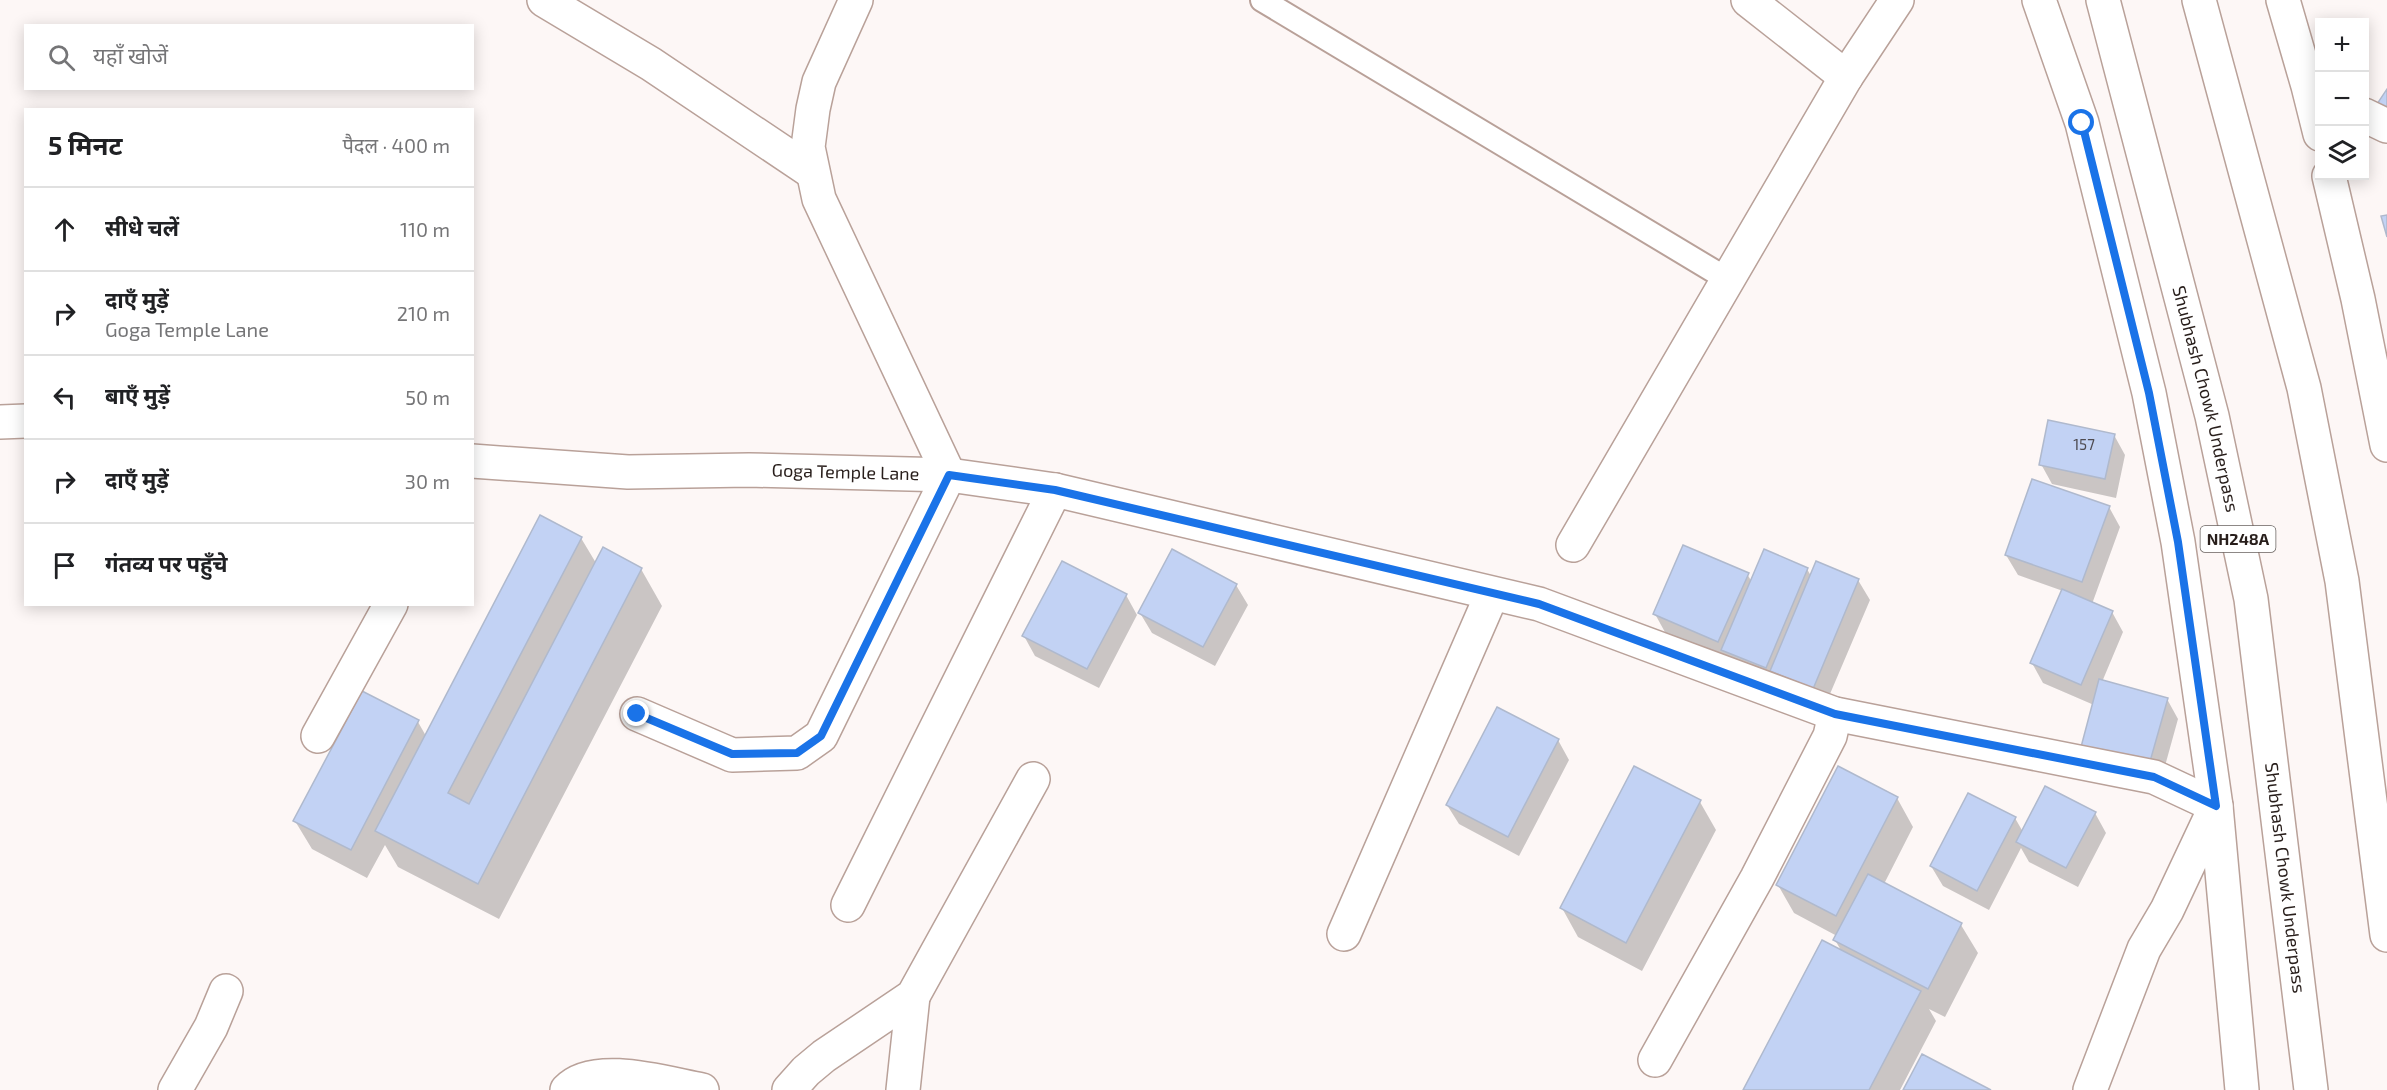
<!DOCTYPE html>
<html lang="hi">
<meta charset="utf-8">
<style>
:root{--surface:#fff;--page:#f2f2f2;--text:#202124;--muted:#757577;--line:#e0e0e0}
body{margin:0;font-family:"Exo 2","Noto Sans Devanagari",sans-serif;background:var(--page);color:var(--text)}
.controls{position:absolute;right:18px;top:18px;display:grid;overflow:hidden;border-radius:0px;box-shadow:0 3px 15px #0003}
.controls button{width:54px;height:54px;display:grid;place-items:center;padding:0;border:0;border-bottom:2px solid var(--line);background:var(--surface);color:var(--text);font:30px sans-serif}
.stop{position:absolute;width:18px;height:18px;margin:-14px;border:4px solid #1a73e8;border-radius:50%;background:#fff}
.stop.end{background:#1a73e8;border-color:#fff;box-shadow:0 2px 6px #0008}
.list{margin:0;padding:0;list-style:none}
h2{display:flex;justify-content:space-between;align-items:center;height:78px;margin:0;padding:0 24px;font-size:26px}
h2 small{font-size:20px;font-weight:400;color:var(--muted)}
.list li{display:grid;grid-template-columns:39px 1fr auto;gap:18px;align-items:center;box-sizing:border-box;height:84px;padding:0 24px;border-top:2px solid var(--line)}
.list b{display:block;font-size:22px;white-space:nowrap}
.list p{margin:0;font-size:20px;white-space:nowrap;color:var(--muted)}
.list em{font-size:20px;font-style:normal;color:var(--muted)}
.icon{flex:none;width:33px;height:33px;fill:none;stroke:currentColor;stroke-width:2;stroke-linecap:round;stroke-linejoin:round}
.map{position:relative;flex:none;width:2387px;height:1090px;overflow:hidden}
.search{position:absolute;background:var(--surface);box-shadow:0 3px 15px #0003;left:24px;top:24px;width:450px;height:66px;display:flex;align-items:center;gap:15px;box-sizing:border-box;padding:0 21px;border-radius:0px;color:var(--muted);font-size:22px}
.panel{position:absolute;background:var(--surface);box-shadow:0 3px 15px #0003;left:24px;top:108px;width:450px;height:498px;border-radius:0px}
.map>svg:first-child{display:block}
.shadow{fill:#0003}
.building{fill:#c2d2f4;stroke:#afb9cd;stroke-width:1.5}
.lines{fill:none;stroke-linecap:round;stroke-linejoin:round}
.service-casing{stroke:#b9a199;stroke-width:26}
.minor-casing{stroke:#b9a199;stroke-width:36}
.secondary-casing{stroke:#b9a199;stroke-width:36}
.trunk-casing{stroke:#b9a199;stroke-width:36}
.service{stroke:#fff;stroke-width:22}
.minor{stroke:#fff;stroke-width:33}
.secondary{stroke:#fff;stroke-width:33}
.trunk{stroke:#fff;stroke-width:33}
.route{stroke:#1a73e8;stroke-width:8}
.labels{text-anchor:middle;stroke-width:5;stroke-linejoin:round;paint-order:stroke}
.number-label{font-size:15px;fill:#4e4b51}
.shield{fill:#fff;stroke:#68625f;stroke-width:1.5}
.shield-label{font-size:16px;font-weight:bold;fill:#281e1b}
.street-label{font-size:18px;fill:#281e1b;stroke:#fff}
</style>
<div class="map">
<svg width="2387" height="1090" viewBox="0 0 2387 1090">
<rect width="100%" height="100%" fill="#fdf7f6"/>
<path class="shadow" d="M2114,435L2125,455L2116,498L2052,484L2041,464Z
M2109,507L2120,527L2092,604L2112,612L2123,632L2102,682L2167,699L2178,719L2160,784L2094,705L2043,683L2032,663L2063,591L2018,575L2006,555Z
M581,538L596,563L603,549L641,569L662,606L499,919L398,867L385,845L367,878L312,849L295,821L418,722L426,736Z
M1807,569L1811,576L1858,580L1870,600L1824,708L1666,634L1655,614L1747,574L1752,582Z
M1236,585L1248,605L1215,666L1152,633L1140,613Z
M1126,595L1137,615L1099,688L1035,656L1024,636Z
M1558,740L1569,760L1519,856L1459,824L1447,805Z
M1897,798L1913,827L1884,884L1961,925L1978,953L1945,1017L1929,1009L1936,1021L1900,1090H1745L1842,952L1835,940L1837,936L1794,913L1778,885Z
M1700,802L1716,830L1642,971L1578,937L1562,908Z
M2095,813L2106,833L2078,887L2029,862L2021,848L1989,910L1943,886L1931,866L2015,818L2023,832Z"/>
<path class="building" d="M2387,89V120L2373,110Z
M2387,215V237L2381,216Z
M2048,420L2115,434L2105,479L2039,465Z
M2032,479L2110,506L2082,582L2005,555Z
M540,515L582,537L448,793L469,804L603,547L642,568L478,884L375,831Z
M1683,545L1749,573L1718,642L1653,614Z
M1172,549L1237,584L1203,647L1138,613Z
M1764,549L1808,568L1766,668L1721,650Z
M1062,561L1127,594L1087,669L1022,636Z
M1816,561L1859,579L1813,689L1770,671Z
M2062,589L2113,611L2081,685L2030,663Z
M2099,679L2168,698L2149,765L2081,747Z
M362,691L419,720L351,850L293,821Z
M1497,707L1559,739L1508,837L1446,805Z
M1634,766L1701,800L1626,943L1560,908Z
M1838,766L1898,797L1836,916L1776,885Z
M2045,786L2096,812L2066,868L2016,842Z
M1968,793L2016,817L1977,891L1930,866Z
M1868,874L1962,923L1928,989L1833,940Z
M1822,940L1921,991L1869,1090H1743Z
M1922,1054L1991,1090H1903Z"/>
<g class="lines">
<g class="service-casing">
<path id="service" d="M1262,0L1727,279"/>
</g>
<g class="minor-casing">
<g id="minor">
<path d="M544,0L651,64L812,172"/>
<path d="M1748,0L1846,77"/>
<path d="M2364,115L2387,126"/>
<path d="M0,422L26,421"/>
<path id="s1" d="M472,461L628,472L749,470L949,475L1055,490L1539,604L1835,714L2154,777L2216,806L2167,910L2144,949L2090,1090"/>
<path d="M1573,545L1846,77L1897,0"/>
<path d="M637,714L732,755L797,753L821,736L949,475L819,199L808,147L813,109L819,82L856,0"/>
<path d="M318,736L391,604"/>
<path d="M848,905L1055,490"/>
<path d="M1344,934L1492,594"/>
<path d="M1655,1060L1757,878L1830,736L1835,714"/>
<path d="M175,1090L211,1027L226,991"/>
<path d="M567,1090C594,1061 668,1084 702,1090"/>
<path d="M789,1090L806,1071L824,1056L913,996L1033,779"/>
<path d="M903,1090L913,996"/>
</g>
</g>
<g class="secondary-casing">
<path id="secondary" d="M2039,0L2082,123L2149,393L2178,542L2216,806L2242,1090
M2283,0L2308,86L2320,134
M2329,176L2358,299L2387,445"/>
</g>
<g class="trunk-casing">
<g id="trunk">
<path id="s2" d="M2103,0L2212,416L2251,599L2311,1090"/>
<path d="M2199,0L2304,388L2342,581L2387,935"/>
</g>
</g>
<use href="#service" class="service"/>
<use href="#minor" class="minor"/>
<use href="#secondary" class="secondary"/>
<use href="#trunk" class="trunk"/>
</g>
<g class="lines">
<path class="route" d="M637,714L732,754L797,753L821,736L949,475L1055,490L1539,604L1835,714L2154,777L2216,806L2178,542L2149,393L2082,123"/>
</g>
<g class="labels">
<g class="number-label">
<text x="2084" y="450">157</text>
</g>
<rect class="shield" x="2200.5" y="526" width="75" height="26" rx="4.5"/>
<g class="shield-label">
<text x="2238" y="545">NH248A</text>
</g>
<g class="street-label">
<text dy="6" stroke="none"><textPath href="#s2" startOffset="412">Shubhash Chowk Underpass</textPath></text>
<text dy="6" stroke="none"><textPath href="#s1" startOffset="374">Goga Temple Lane</textPath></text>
<text dy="6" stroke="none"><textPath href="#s2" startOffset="898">Shubhash Chowk Underpass</textPath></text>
</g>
</g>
</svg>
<div class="controls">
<button>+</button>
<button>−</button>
<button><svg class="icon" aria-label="layers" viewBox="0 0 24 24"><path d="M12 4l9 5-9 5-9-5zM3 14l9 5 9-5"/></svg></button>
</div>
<div class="stop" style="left:2082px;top:123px"></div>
<div class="stop end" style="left:637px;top:714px"></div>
<div class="search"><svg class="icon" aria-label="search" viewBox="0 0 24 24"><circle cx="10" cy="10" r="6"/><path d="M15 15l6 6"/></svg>यहाँ खोजें</div>
<section class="panel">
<h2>5 मिनट<small>पैदल · 400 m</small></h2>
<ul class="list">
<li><svg class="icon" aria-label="ahead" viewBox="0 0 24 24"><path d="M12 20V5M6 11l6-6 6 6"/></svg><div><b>सीधे चलें</b></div><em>110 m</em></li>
<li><svg class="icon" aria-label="right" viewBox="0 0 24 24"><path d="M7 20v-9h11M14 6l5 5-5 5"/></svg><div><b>दाएँ मुड़ें</b><p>Goga Temple Lane</p></div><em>210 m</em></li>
<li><svg class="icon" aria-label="left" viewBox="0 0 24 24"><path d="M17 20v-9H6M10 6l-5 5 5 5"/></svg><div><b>बाएँ मुड़ें</b></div><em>50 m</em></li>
<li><svg class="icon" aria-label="right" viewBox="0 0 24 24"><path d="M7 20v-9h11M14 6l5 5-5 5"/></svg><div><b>दाएँ मुड़ें</b></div><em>30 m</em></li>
<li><svg class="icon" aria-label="arrive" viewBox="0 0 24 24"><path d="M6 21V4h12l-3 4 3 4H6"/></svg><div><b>गंतव्य पर पहुँचे</b></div></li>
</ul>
</section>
</div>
